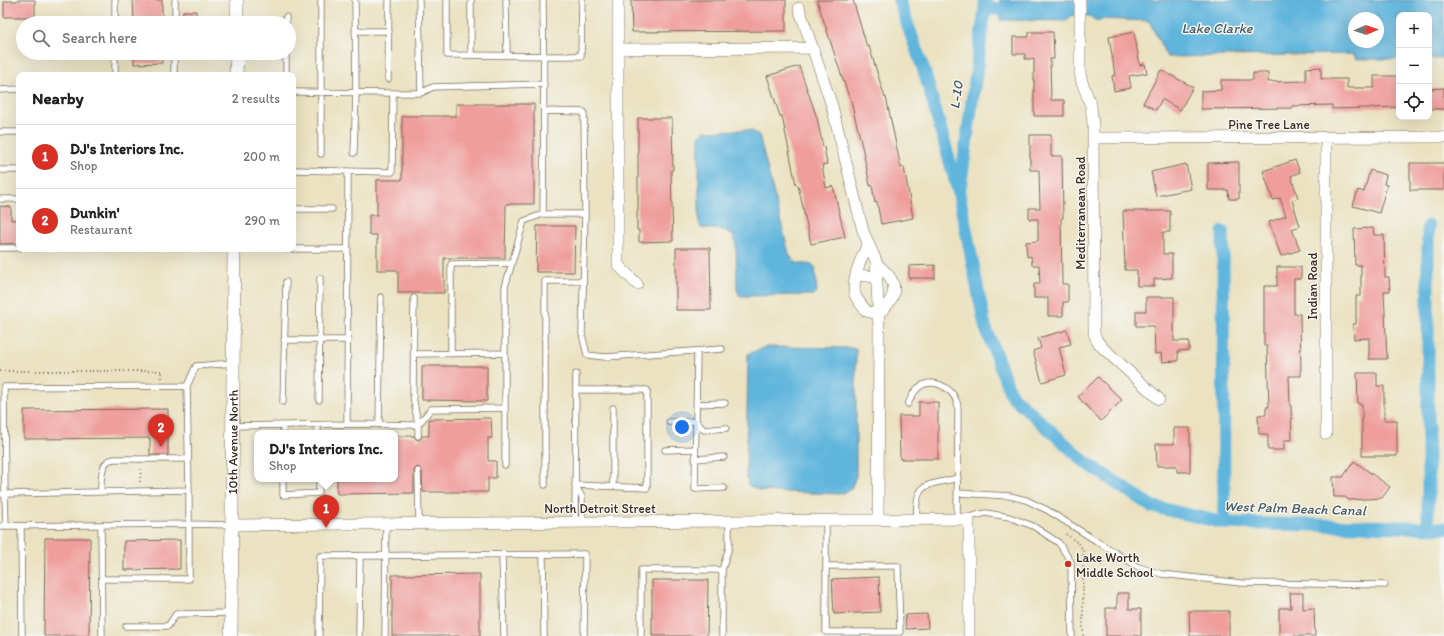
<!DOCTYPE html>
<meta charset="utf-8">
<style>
:root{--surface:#fff;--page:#f6f6f6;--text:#222;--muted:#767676;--line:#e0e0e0;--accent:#d93025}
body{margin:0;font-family:Itim,sans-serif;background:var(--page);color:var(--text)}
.controls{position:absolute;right:12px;top:12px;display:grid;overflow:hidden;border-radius:8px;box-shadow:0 4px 16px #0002}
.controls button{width:36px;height:36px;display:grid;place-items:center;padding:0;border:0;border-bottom:1px solid var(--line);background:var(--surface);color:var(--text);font:20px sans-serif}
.compass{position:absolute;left:1348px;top:12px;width:36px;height:36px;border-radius:50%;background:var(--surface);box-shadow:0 4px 16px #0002;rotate:88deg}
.you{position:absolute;left:682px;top:427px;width:14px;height:14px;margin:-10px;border:3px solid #fff;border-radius:50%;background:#1a73e8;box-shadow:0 0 0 6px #1a73e833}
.badge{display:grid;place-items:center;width:26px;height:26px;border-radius:50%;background:var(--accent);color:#fff;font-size:13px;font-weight:700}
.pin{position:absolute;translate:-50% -33px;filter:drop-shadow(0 1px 2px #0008)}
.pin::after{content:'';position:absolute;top:21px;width:14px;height:12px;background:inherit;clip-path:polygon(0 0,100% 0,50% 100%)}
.popup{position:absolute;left:254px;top:430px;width:144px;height:52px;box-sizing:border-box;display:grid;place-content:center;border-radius:8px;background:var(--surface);filter:drop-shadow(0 1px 3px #0005);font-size:13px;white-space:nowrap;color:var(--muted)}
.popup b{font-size:15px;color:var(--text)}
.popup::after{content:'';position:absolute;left:50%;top:100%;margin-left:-8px;border:8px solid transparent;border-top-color:var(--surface)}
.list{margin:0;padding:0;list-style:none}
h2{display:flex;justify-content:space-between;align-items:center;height:52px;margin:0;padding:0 16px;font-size:17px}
h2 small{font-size:13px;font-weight:400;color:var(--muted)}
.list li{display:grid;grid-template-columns:26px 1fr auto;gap:12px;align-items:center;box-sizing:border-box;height:64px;padding:0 16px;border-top:1px solid var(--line)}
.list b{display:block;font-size:15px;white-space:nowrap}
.list p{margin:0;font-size:13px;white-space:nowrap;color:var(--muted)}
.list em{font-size:13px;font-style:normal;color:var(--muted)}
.icon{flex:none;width:22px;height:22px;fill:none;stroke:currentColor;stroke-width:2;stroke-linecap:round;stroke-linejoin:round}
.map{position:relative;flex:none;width:1444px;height:636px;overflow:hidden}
.search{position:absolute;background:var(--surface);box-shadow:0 4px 16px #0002;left:16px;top:16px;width:280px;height:44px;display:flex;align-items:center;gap:10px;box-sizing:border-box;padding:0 14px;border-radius:22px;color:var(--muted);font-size:15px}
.panel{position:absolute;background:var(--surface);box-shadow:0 4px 16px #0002;left:16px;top:72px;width:280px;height:180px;border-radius:8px}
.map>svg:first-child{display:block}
.water{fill:#61b5dd;stroke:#4e707e;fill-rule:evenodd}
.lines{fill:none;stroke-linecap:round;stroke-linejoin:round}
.canal{stroke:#61b5dd;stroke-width:13}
.building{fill:#ef9e9c}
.service-casing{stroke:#786a57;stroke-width:7}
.minor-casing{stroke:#786a57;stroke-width:12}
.tertiary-casing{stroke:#786a57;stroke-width:14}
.path{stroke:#786a57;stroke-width:2;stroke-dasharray:1 3;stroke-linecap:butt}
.service{stroke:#fff;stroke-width:5.5}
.minor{stroke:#fff;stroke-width:11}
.tertiary{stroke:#fff;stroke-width:13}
.poi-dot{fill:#c8321e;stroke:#f6f6f2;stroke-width:1.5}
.labels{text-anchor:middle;stroke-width:3;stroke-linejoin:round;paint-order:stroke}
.street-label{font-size:13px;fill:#3b2a1e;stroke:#f6f6f2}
.poi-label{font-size:13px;fill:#3b2a1e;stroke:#f6f6f2;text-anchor:start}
.water-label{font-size:14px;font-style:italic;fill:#485b61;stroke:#f6f6f2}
</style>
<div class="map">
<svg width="1444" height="636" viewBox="0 0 1444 636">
<rect width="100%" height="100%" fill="#f6f6f2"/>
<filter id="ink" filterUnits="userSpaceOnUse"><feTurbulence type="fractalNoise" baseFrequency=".025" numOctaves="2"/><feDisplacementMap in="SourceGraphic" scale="8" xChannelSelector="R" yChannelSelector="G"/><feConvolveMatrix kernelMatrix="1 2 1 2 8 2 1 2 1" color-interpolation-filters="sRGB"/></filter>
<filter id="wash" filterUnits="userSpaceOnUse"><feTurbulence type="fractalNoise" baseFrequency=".012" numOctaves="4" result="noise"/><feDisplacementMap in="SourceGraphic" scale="16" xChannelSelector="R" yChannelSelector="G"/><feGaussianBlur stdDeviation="0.9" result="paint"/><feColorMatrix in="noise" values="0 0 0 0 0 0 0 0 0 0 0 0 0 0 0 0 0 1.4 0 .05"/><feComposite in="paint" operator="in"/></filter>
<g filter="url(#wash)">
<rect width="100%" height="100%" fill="#eae2c1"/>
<path class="water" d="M1000,0H1444V58L1429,59V15H1399V59H1356L1354,54L1167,57L1149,21L1104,19L1095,21L1090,16L1072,15L1066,21L1000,20ZM1354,18H1378V42H1354Z
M743,130L752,131L759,135L789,254C797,270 806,260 815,267L817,292L813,295L740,296L737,290L736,244L733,235L725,230L701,228L699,222V136L704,131Z
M765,347L856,348V476L851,489L840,494L760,491L748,485L746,472L748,354Z"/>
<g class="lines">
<path class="canal" d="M899,0L925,74L959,194L985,326L1011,395L1085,462L1151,506L1224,523L1444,528
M985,9H1017
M960,188L985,9V0
M1223,232L1224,523
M1428,528V226"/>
</g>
<g id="blocks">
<path class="building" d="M17,0H35V17H4V1H17Z
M133,0H162V23H134Z
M631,0H786V31L632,32Z
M817,0H853L867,47L869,46L885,98L886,97L901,168L904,167L913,218L881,224L877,202L875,203L872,185L870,186L864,155L850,97H849L839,68Z
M183,11H196V23H183Z
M1029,32H1053L1054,59H1050L1051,100H1064V116H1034V59H1025V54H1013V37H1029Z
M1134,32L1140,65L1145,64L1147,73L1129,76L1131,88L1114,91L1112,76L1115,75L1109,37Z
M134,53H162V63L134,64Z
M799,66L817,118L823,147H824L827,164L822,165L826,188L833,186L845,237L811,244L798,185H796L782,116H780L767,76Z
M1321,67V79H1347V88H1374V76H1399V107L1332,109V105L1292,106V108L1201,109V91L1221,90V80H1253V73H1268V82L1306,81V68Z
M1161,70L1193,87L1180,110L1162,99L1156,110L1143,103Z
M1444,88V109H1429V89Z
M456,104H534V204H506L505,258H444V293H398V270H377V235H369V215H377V180H402V116H456Z
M638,118H672L673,170H671L673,241L639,242V230H637V211H638Z
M1030,135H1051V156H1062L1063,218L1061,219L1062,284H1068V302H1063V316H1048V298H1034V284H1040L1039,265H1032L1031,256L1027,257L1026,242L1038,241V219H1029V208H1040L1039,170H1030Z
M1295,160L1300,172L1291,176L1298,198L1292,200L1300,226L1292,229L1300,250L1281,256L1269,222L1286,216L1280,198L1273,200L1263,171Z
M1239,162V199H1229L1228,190H1208V163Z
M1410,163H1444V190H1410Z
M1186,164L1191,189L1156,196L1151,172Z
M1370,170L1386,175L1384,184L1387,185L1379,213L1353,206L1358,190L1364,192Z
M0,206L11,207V220H19V243L0,244Z
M1123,211H1170V232H1163V254H1172V278L1154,279V286H1137V270H1125Z
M537,226H575L574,272H536Z
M1373,228L1374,235H1384L1385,277H1389L1390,291H1384L1387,359H1369V338L1354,339L1353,324H1356V296H1361V265H1355L1354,229Z
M676,248H710L711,310H676Z
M935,265V278H909V266Z
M1277,267H1301V279H1294V314H1300L1301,376H1289L1290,406H1291L1292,440H1284V450H1268V434H1259L1258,415H1266V407H1269L1267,346H1264V286H1277Z
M1146,297H1174V341H1189V350L1178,351V361L1162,362L1161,353L1155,354L1154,326H1136V311H1146Z
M1067,330L1071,344L1059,347L1066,375L1042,382L1033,351L1041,348L1038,338Z
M422,366H487V401L422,400Z
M1357,373H1377V386H1384V420H1397V456H1362V404H1358Z
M1098,377L1122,400L1101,421L1078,397Z
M919,402H938V459H900L899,416H919Z
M168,409V455H150V438L24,439V410Z
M491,418L492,438H488V461H496V478H488V492H423L422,471L418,467L416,468L414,471V493L337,494V479H395V436H414L416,439L418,440L421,438L422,436H429V419Z
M1174,428H1190V472H1177V466H1157L1156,444H1174Z
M1354,461L1390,487L1382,498L1349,500L1345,497H1334L1333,477H1343Z
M45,538H90L89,636H44Z
M180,540V569L124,570V541Z
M480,574V636H392V575Z
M879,577L880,612L834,614L832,579Z
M652,580H708L707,636H652Z
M1117,593H1129V609H1141V636H1106V608H1117Z
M1290,593H1303V609L1314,608L1315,636H1279V608H1291Z
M1189,611H1229V636H1190Z
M927,614L928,628L906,629L905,615Z"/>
</g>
</g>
<g filter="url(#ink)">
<use href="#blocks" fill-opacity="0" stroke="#786a57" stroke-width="1"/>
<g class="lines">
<g class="service-casing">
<path id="service" d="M115,0V23
M447,0V55L581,56L582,0
M506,0L507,55
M543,0C544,71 544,143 543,214H585L584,112L544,111
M175,23V0
M286,23V17
M355,31H389
M115,53V75
M471,55V0
M174,75V53
M286,75V53
M388,79L389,0
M0,90L19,89
M293,92L393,93
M421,93L433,87L544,84
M0,132H19
M354,153L356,93L355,0
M321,154V0
M0,170H19
M293,170L392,172L393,93H421L419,0
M0,199H19
M293,209H332
M585,214L582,334L587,355L605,357L722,349
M0,248H19
M284,249H348
M414,298L413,396L418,425V436
M284,340H348
M697,351L695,489L724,488
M414,354L505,353
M451,354V264L512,263
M187,386L189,490
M319,400L320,278
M283,402L286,282
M696,404L725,403
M908,404C911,398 913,392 918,388C931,377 950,386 956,400C958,403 958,408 958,412L957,519
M669,422L696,421L704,430L726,428
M347,424L418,425L431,409L505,408
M283,425V433
M318,425V433
M379,425L381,297
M232,426L347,424L348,171
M665,450L695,449
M695,459L724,457
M505,465V287L524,221L543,214
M418,471L419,523
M283,479V495L319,493V479
M545,485V281H583
M575,485L647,488V390H576
M575,485L582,497V522
M613,487V408
M101,492C101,483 100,468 108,461C109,460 112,460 114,459H188
M957,493L1010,496L1026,500L1047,510L1138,567L1162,574L1241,583L1385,585
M0,494H5L6,526
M917,519C914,481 926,486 958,478
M969,519L973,516L986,513L1009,517L1033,526L1059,543L1071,562L1072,636
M826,520V632H900L898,566H826
M575,522L576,374
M101,525L102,636
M231,525L189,524V490L5,494L4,387L187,386L196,366L233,363
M0,526L189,524V579H102
M21,526L22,636
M543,554L544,636
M502,555L504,636
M722,570L729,547V521
M126,626H168L176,614L231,613
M319,636L320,556L585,554L584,636
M359,636L360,556
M385,636L386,524
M641,636V570H722V636"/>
</g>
<g class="minor-casing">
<path id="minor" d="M618,0V265L637,284
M1080,0V73L1082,82L1091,106L1093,124L1094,333L1097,341L1103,348L1159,399
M799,8L832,106L863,231L876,261L879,329L878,520
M619,49L812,48
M1093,138L1444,137
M1326,138V434
M868,243C862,258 851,278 855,295C857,300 863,306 866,311L878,314C889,305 899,293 891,279C888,273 881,268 876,263
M856,275L877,277
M231,525L969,519V636"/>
</g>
<g class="tertiary-casing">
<g id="tertiary">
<path d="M237,23V0"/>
<path d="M236,75L237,53"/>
<path id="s1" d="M231,636L234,249"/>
</g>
</g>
<path class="path" d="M0,371H162V378
M140,482L141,466
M1066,534L1079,544L1083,550V636
M1083,555L1104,567"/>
<use href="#service" class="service"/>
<use href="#minor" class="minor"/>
<use href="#tertiary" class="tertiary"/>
</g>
</g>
<circle class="poi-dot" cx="1068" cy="564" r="4"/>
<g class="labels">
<g class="street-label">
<text x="1269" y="129">Pine Tree Lane</text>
<text transform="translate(1080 213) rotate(-90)" y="5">Mediterranean Road</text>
<text transform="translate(1312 286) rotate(-90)" y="5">Indian Road</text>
<text dy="5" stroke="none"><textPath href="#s1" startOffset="194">10th Avenue North</textPath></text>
<text x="600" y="513">North Detroit Street</text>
</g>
<g class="poi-label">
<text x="1076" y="562">Lake Worth<tspan x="1076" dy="15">Middle School</tspan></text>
</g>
<g class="water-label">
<text x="1217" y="33">Lake Clarke</text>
<text transform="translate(956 95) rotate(-82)" y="5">L-10</text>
<text transform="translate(1295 508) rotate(2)" y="5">West Palm Beach Canal</text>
</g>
</g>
</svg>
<div class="controls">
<button>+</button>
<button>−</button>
<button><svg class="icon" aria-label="locate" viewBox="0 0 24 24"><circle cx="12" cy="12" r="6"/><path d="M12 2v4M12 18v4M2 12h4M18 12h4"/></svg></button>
</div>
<svg class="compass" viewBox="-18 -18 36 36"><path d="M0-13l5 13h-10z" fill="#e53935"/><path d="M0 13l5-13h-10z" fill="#767676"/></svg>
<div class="you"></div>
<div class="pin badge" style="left:326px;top:528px">1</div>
<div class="popup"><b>DJ's Interiors Inc.</b>Shop</div>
<div class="pin badge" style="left:161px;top:447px">2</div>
<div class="search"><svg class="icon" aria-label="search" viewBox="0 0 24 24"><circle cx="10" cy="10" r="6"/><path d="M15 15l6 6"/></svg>Search here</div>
<section class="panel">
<h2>Nearby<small>2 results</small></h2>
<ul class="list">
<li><span class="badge">1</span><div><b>DJ's Interiors Inc.</b><p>Shop</p></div><em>200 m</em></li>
<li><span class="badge">2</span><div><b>Dunkin'</b><p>Restaurant</p></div><em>290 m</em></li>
</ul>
</section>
</div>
